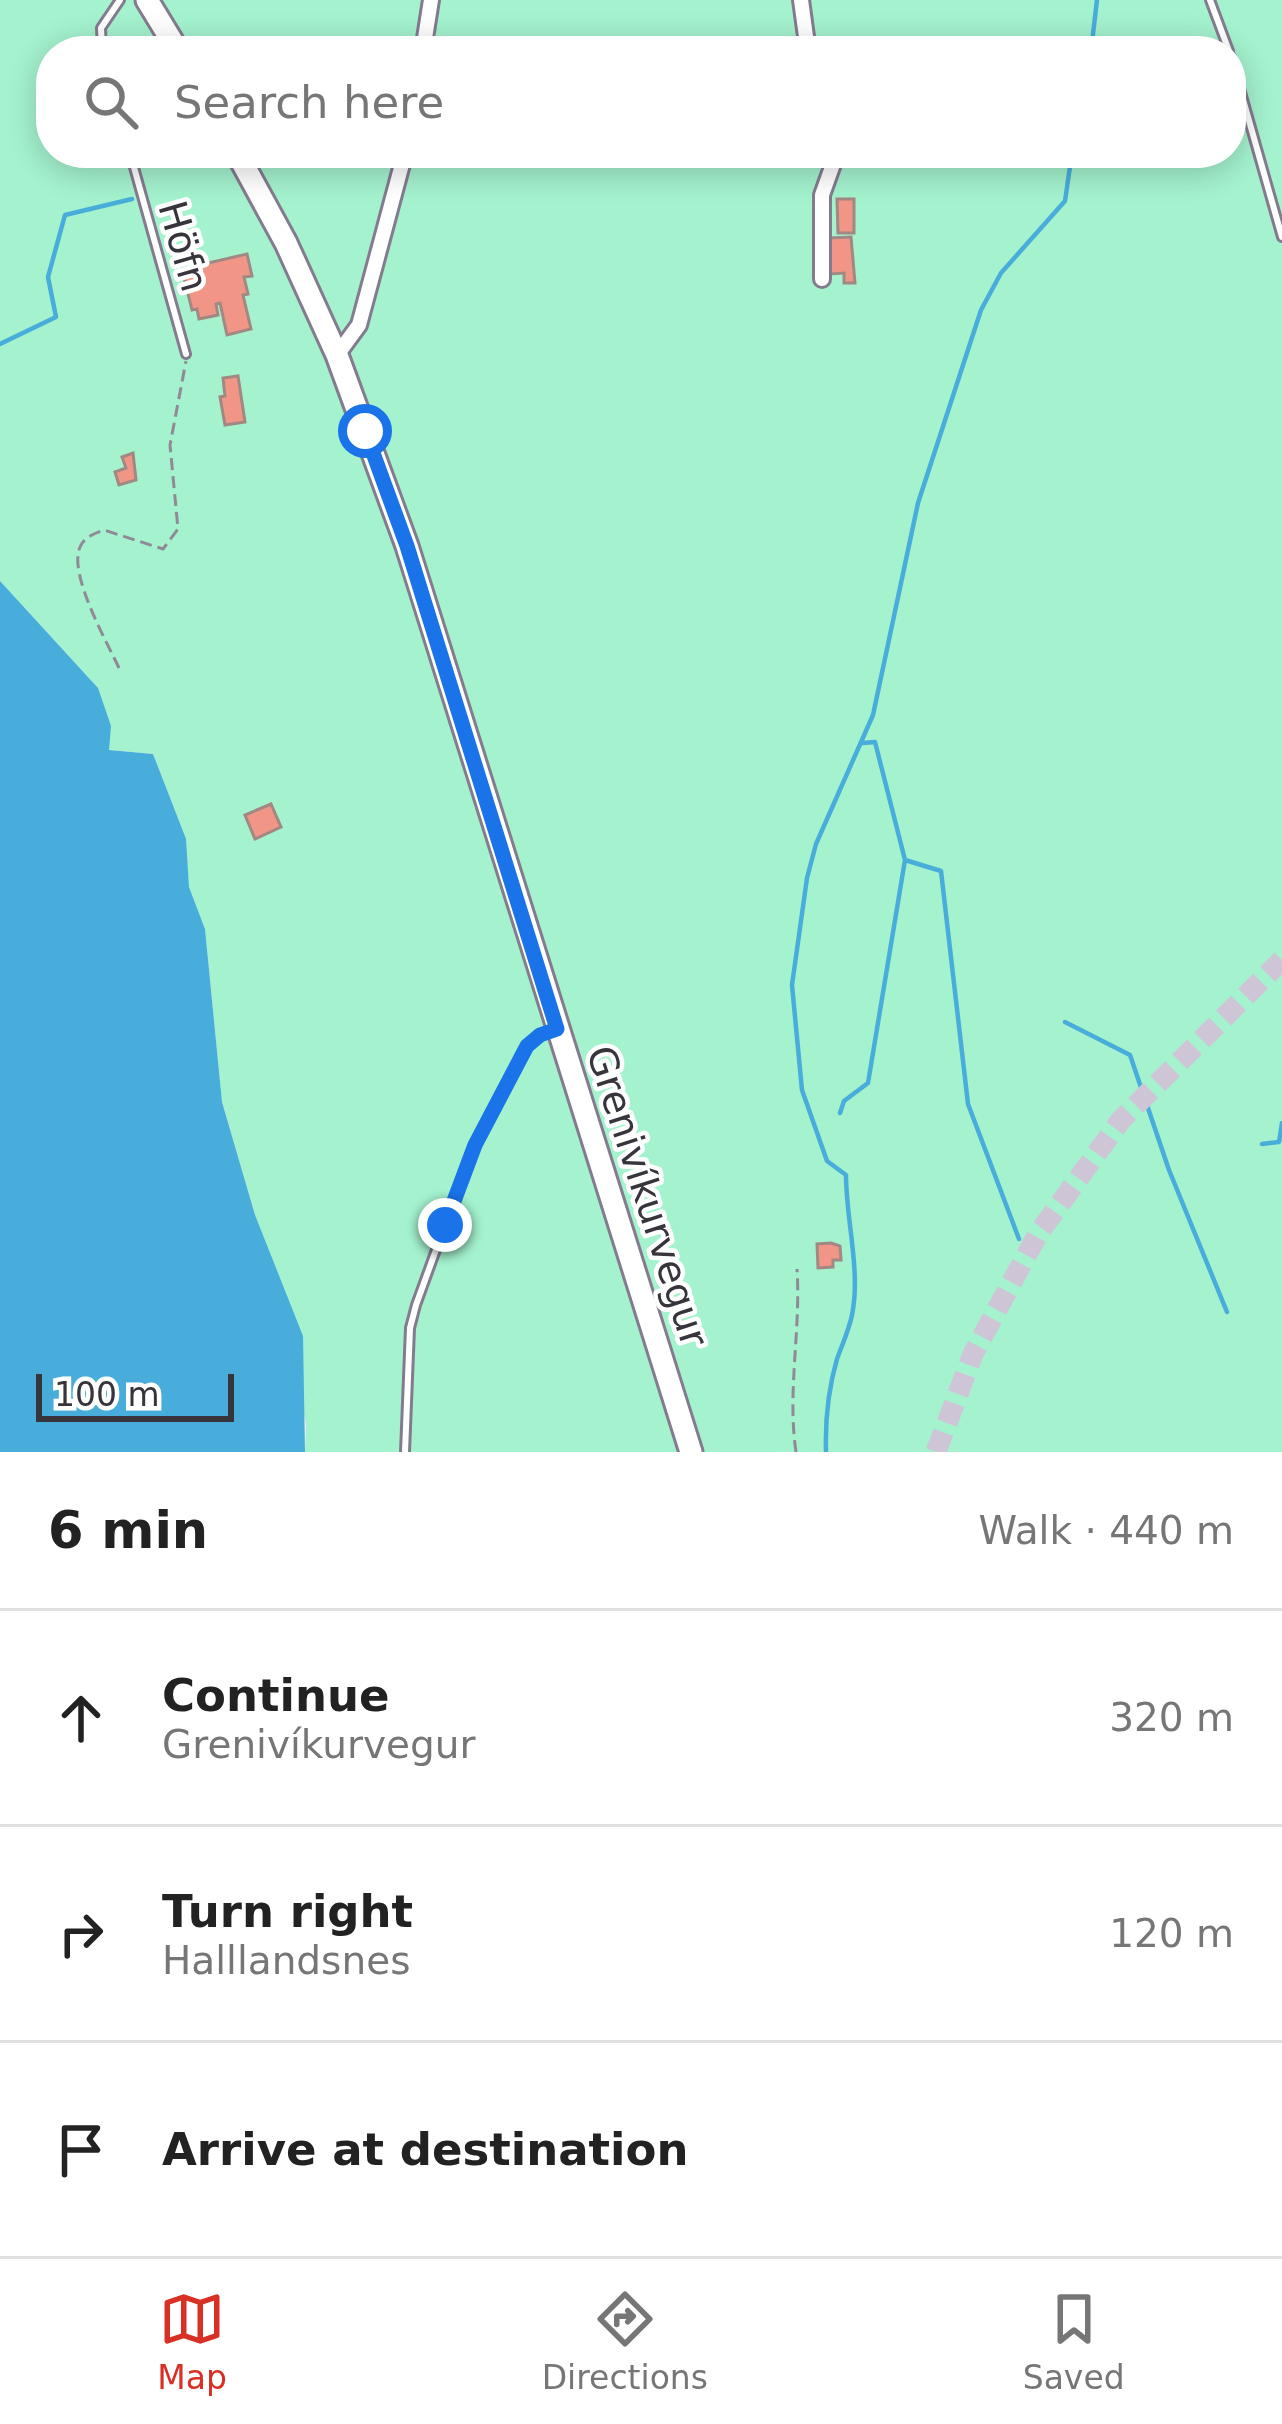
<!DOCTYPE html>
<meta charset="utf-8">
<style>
:root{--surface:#fff;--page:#f6f6f6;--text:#222;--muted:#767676;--line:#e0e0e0;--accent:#d93025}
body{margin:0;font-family:"DejaVu Sans",sans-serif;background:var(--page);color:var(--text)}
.scale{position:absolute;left:36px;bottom:30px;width:198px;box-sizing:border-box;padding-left:12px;border:6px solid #38343c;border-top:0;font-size:33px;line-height:42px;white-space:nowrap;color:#38343c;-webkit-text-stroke:9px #fff;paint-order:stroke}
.stop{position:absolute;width:36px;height:36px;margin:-27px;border:9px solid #1a73e8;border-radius:50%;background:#fff}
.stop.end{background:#1a73e8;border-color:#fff;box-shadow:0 3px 12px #0008}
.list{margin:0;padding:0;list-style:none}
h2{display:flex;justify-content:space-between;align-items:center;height:156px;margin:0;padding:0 48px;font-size:51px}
h2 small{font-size:39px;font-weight:400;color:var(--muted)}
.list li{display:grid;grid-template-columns:78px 1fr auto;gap:36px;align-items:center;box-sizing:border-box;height:216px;padding:0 48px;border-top:3px solid var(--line)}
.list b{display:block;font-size:45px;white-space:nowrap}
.list p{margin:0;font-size:39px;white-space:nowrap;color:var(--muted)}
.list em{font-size:39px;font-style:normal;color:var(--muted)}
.icon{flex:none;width:66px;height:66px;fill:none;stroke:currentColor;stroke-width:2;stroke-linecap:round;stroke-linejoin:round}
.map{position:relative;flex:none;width:1282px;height:1452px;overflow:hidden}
.search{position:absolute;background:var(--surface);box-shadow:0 6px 30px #0003;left:36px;right:36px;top:36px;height:132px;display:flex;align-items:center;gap:30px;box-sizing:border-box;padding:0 42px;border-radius:48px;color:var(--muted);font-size:45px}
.sheet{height:804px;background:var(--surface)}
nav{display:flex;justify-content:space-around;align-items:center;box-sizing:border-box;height:168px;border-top:3px solid var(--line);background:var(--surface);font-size:33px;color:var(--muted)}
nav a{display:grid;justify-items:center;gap:6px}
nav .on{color:var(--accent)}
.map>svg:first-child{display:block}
.green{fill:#a4f2ce;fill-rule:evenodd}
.water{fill:#48adda}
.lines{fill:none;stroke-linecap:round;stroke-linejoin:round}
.stream{stroke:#48adda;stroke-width:4.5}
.building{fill:#f19686;stroke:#a18883;stroke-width:3}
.trunk-tunnel{stroke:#cec6d6;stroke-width:21;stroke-dasharray:21 10;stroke-linecap:butt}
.service-casing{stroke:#847b8f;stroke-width:12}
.minor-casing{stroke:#847b8f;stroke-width:20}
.primary-casing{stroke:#847b8f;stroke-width:27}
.path{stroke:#908a96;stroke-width:3;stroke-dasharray:12 6;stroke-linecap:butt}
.service{stroke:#fff;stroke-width:6}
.minor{stroke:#fff;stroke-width:14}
.primary{stroke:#fff;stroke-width:21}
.route{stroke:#1a73e8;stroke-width:15}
.labels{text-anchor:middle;stroke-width:9;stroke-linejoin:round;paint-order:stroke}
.street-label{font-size:39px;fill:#38343c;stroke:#fff}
</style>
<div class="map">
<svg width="1282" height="1452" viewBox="0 0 1282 1452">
<rect width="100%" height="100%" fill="#f3eafc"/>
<path class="green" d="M0,0H1282V1452H305L306,1423L255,1215L222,1102L205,929L189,887L185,839L153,754L109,750L98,688L0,581ZM51,51H1231V153H51Z"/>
<path class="water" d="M0,581L98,688L111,726L109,750L153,754L186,839L189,887L205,929L222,1102L255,1215L303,1336L305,1452H0Z"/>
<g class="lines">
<path class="stream" d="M1091,51L1097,0
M0,344L56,317L48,277L65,215L132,199
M905,860L941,871L968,1104L1019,1239
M1065,1022L1130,1055L1169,1170L1227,1312
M840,1113L844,1101L868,1083L905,860L875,742L863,743
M1262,1144L1279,1142L1282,1123
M826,1452C825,1420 828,1390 837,1359C842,1345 849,1330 852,1315C861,1271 846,1220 846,1175L827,1161L802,1090L792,985L807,878L816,844L873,715L918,503L981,310L1001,273L1065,201L1072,153"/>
</g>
<path class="building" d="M837,199H854V233H838Z
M851,237L855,283H844V273L830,274L829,238Z
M247,254L252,276L244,277L248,294L243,295L251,329L227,335L220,303L216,304L218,315L199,319L197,309L192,310L182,269Z
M238,376L245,422L225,425L220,397L225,396L223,378Z
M133,453L136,480L119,485L115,472L126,468L122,457Z
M271,804L281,827L255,839L245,815Z
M831,1243L840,1246L841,1260H833V1267L818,1268L817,1244Z"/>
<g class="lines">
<path class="trunk-tunnel" d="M936,1452L973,1354L1038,1234L1121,1120L1282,960"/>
<g class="service-casing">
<path id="service" d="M1210,0L1229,51
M102,51L101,28L120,0
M1231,57L1282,237
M130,153L186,354
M405,1452L410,1328L416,1305L474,1145L527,1046L540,1035L556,1030"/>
</g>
<g class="minor-casing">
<path id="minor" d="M801,0L808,51
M423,51L431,0
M822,279V195L837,153
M337,355L359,325L405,153"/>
</g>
<g class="primary-casing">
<path id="primary" d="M147,0L178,51
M237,153L286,243L337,355L407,546L691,1452"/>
</g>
<path class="path" d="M119,668C107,642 68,574 80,547C84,537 94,534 104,530L163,549L178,529L170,445L186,361
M796,1452C787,1391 801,1331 797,1269"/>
<use href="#service" class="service"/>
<use href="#minor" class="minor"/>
<use href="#primary" class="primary"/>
</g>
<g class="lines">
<path class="route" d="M365,431L407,546L557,1029L540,1035L527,1046L475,1145L445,1225"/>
</g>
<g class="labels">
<g class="street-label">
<text transform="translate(184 246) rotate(74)" y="14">Höfn</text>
<text transform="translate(648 1196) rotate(72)" y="14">Grenivíkurvegur</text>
</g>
</g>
</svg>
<div class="scale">100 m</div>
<div class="stop" style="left:365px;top:431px"></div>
<div class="stop end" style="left:445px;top:1225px"></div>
<div class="search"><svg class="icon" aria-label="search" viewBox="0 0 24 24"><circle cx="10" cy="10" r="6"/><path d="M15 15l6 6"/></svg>Search here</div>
</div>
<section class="sheet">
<h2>6 min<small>Walk · 440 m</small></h2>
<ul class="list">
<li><svg class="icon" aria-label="ahead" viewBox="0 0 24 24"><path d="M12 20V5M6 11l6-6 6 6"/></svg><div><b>Continue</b><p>Grenivíkurvegur</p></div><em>320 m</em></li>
<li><svg class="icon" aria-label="right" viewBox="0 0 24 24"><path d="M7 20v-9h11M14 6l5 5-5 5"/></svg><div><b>Turn right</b><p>Halllandsnes</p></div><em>120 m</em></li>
<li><svg class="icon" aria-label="arrive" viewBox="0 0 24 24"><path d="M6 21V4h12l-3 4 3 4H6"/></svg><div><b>Arrive at destination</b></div></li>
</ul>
</section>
<nav>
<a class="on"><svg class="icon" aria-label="map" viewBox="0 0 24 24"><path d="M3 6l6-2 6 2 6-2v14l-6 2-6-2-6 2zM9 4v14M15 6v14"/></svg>Map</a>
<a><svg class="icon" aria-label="directions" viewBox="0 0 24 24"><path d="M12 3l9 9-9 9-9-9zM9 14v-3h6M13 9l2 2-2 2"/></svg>Directions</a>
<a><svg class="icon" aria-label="saved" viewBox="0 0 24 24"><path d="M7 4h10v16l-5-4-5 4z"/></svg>Saved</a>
</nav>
